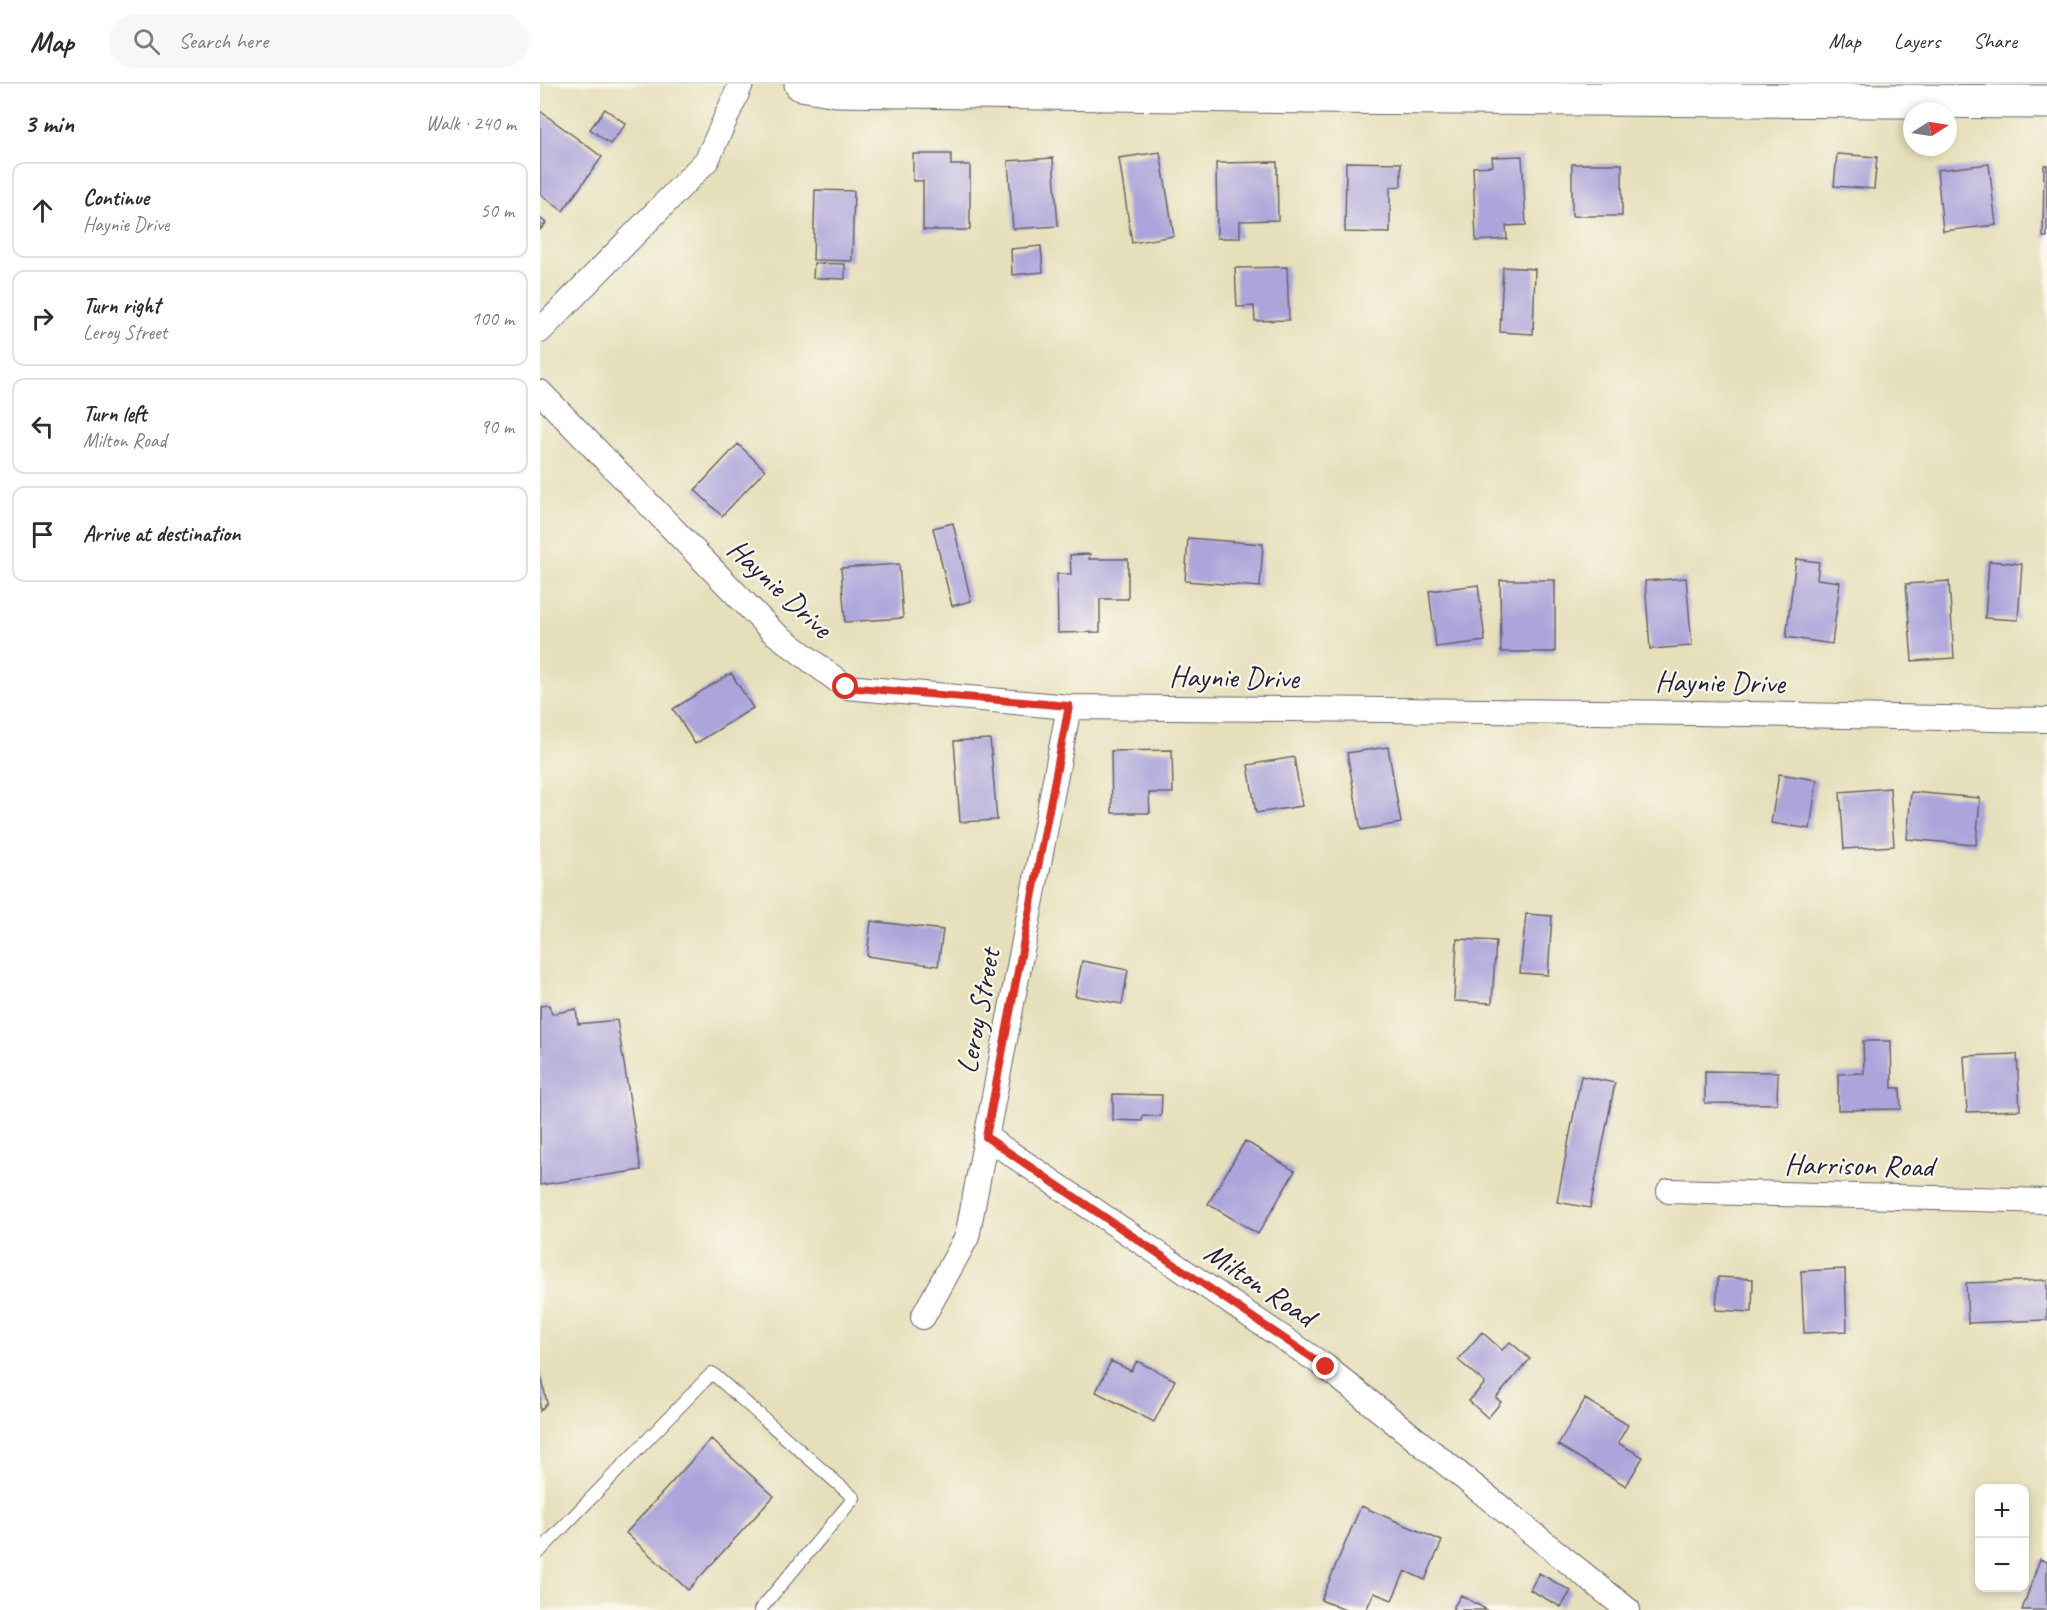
<!DOCTYPE html>
<meta charset="utf-8">
<style>
:root{--surface:#fff;--page:#f7f7f7;--text:#2b2b33;--muted:#7c7c81;--line:#e1e1e2}
body{margin:0;font-family:Caveat,sans-serif;background:var(--page);color:var(--text)}
.controls{position:absolute;right:18px;bottom:18px;display:grid;overflow:hidden;border-radius:12px;box-shadow:0 3px 9px #0003}
.controls button{width:54px;height:54px;display:grid;place-items:center;padding:0;border:0;border-bottom:2px solid var(--line);background:var(--surface);color:var(--text);font:30px sans-serif}
.compass{position:absolute;left:1363px;top:18px;width:54px;height:54px;border-radius:50%;background:var(--surface);box-shadow:0 3px 9px #0003;rotate:78deg}
.stop{position:absolute;width:18px;height:18px;margin:-14px;border:4px solid #d93025;border-radius:50%;background:#fff}
.stop.end{background:#d93025;border-color:#fff;box-shadow:0 2px 6px #0008}
.list{margin:0;padding:0;list-style:none}
h2{display:flex;justify-content:space-between;align-items:center;height:78px;margin:0;padding:0 24px;font-size:26px}
h2 small{font-size:20px;font-weight:400;color:var(--muted)}
.list li{display:grid;grid-template-columns:39px 1fr auto;gap:18px;align-items:center;box-sizing:border-box;height:96px;margin:0 12px 12px;padding:0 12px;border:2px solid var(--line);border-radius:12px}
.list b{display:block;font-size:22px;white-space:nowrap}
.list p{margin:0;font-size:20px;white-space:nowrap;color:var(--muted)}
.list em{font-size:20px;font-style:normal;color:var(--muted)}
.icon{flex:none;width:33px;height:33px;fill:none;stroke:currentColor;stroke-width:2;stroke-linecap:round;stroke-linejoin:round}
.map{position:relative;flex:none;width:1507px;height:1526px;overflow:hidden}
header{display:flex;align-items:center;gap:36px;box-sizing:border-box;height:84px;padding:0 30px;background:var(--surface);border-bottom:2px solid var(--line)}
header strong{font-size:28px}
nav{display:flex;gap:33px;margin-inline-start:auto;font-size:21px}
.search{width:420px;height:54px;background:var(--page);display:flex;align-items:center;gap:15px;box-sizing:border-box;padding:0 21px;border-radius:33px;color:var(--muted);font-size:22px}
main{display:flex}
aside{flex:1;background:var(--surface)}
.map>svg:first-child{display:block}
.building{fill:#aca4da}
.lines{fill:none;stroke-linecap:round;stroke-linejoin:round}
.lane-casing{stroke:#676468;stroke-width:14}
.street-casing{stroke:#676468;stroke-width:26}
.secondary-casing{stroke:#676468;stroke-width:35}
.lane{stroke:#fff;stroke-width:12}
.street{stroke:#fff;stroke-width:24}
.secondary{stroke:#fff;stroke-width:33}
.route{stroke:#d93025;stroke-width:8}
.labels{text-anchor:middle;stroke-width:4.5;stroke-linejoin:round;paint-order:stroke}
.street-label{font-size:30px;fill:#22223b;stroke:#fbf7ec}
</style>
<header>
<strong>Map</strong>
<div class="search"><svg class="icon" aria-label="search" viewBox="0 0 24 24"><circle cx="10" cy="10" r="6"/><path d="M15 15l6 6"/></svg>Search here</div>
<nav><a>Map</a><a>Layers</a><a>Share</a></nav>
</header>
<main>
<aside>
<h2>3 min<small>Walk · 240 m</small></h2>
<ul class="list">
<li><svg class="icon" aria-label="ahead" viewBox="0 0 24 24"><path d="M12 20V5M6 11l6-6 6 6"/></svg><div><b>Continue</b><p>Haynie Drive</p></div><em>50 m</em></li>
<li><svg class="icon" aria-label="right" viewBox="0 0 24 24"><path d="M7 20v-9h11M14 6l5 5-5 5"/></svg><div><b>Turn right</b><p>Leroy Street</p></div><em>100 m</em></li>
<li><svg class="icon" aria-label="left" viewBox="0 0 24 24"><path d="M17 20v-9H6M10 6l-5 5 5 5"/></svg><div><b>Turn left</b><p>Milton Road</p></div><em>90 m</em></li>
<li><svg class="icon" aria-label="arrive" viewBox="0 0 24 24"><path d="M6 21V4h12l-3 4 3 4H6"/></svg><div><b>Arrive at destination</b></div></li>
</ul>
</aside>
<div class="map">
<svg width="1507" height="1526" viewBox="0 0 1507 1526">
<rect width="100%" height="100%" fill="#fbf7ec"/>
<filter id="ink" filterUnits="userSpaceOnUse"><feTurbulence type="fractalNoise" baseFrequency=".0167" numOctaves="2"/><feDisplacementMap in="SourceGraphic" scale="12" xChannelSelector="R" yChannelSelector="G"/><feConvolveMatrix kernelMatrix="1 2 1 2 8 2 1 2 1" color-interpolation-filters="sRGB"/></filter>
<filter id="wash" filterUnits="userSpaceOnUse"><feTurbulence type="fractalNoise" baseFrequency=".008" numOctaves="4" result="noise"/><feDisplacementMap in="SourceGraphic" scale="24" xChannelSelector="R" yChannelSelector="G"/><feGaussianBlur stdDeviation="1.35" result="paint"/><feColorMatrix in="noise" values="0 0 0 0 0 0 0 0 0 0 0 0 0 0 0 0 0 1.4 0 .05"/><feComposite in="paint" operator="in"/></filter>
<g filter="url(#wash)">
<rect width="100%" height="100%" fill="#e6dfbb"/>
<g id="blocks">
<path class="building" d="M65,25L86,40L70,60L50,45Z
M0,27L62,73L23,127L0,110Z
M620,68L634,152L592,159L579,74Z
M373,70H411V81H430V146H383V97H373Z
M1297,70L1337,73L1334,105L1294,102Z
M982,72L986,141L966,142L967,155L936,157L933,83L953,82L952,73Z
M513,74L518,142L473,145L468,77Z
M737,78L738,136L700,137V154H677L676,79Z
M806,78L861,79V102L850,103V149L805,148Z
M1032,80H1082V132H1032Z
M1449,80L1456,141L1403,147L1397,86Z
M1504,81H1507V153H1503Z
M275,106L314,107L312,177L273,176Z
M0,134L6,139L0,146Z
M501,162L503,188L472,191L471,165Z
M274,179L305,180V195L273,194Z
M747,183L749,236L715,237L714,222L697,223L695,184Z
M963,183L995,185L993,250L960,248Z
M198,360L225,386L182,432L155,406Z
M413,439L431,517L412,522L393,444Z
M648,454L723,460L720,503L645,497Z
M550,470L549,475H588V515H560V548L518,549L517,490H531L530,471Z
M1256,475L1279,478L1277,495L1300,498L1292,560L1246,553Z
M1449,477L1482,480L1478,536L1445,534Z
M359,480L363,534L305,538L301,484Z
M1146,494L1152,562L1110,565L1105,497Z
M960,496H1015V568H961Z
M1409,497L1414,574L1372,577L1366,500Z
M938,501L945,557L896,563L889,507Z
M191,589L213,624L155,660L133,625Z
M450,655L457,736L420,738L414,657Z
M848,663L861,739L821,746L807,669Z
M632,666L633,709H609L610,729H572L571,667Z
M754,673L762,722L716,729L708,681Z
M1239,690L1277,696L1270,745L1231,739Z
M1350,704L1354,762L1304,765L1300,708Z
M1371,708L1440,714L1436,761L1367,755Z
M986,830L1012,832L1008,891L980,889Z
M331,837L403,846L398,882L327,872Z
M917,855L956,857L952,919L914,917Z
M542,877L588,886L582,920L535,912Z
M9,921L12,930L36,925L38,940L77,936L101,1086L0,1101V922Z
M1323,957H1351L1352,1004H1360L1361,1025L1298,1026V990L1324,989Z
M1477,970L1480,1026L1427,1028L1424,972Z
M1165,987L1238,988L1237,1020L1165,1019Z
M1041,992L1075,999L1050,1124L1017,1118Z
M573,1010L622,1011L621,1032L603,1031L602,1037L573,1036Z
M705,1057L755,1087L718,1150L668,1120Z
M1305,1185L1307,1247L1264,1249L1261,1187Z
M1178,1193L1213,1195L1212,1228L1176,1226Z
M1507,1196V1236L1428,1239L1426,1199Z
M942,1248L962,1266L970,1258L990,1275L956,1314L961,1318L948,1334L929,1317L945,1299L918,1276Z
M571,1277L591,1287L597,1277L635,1296L614,1338L556,1308Z
M0,1287L7,1319L0,1327Z
M1045,1315L1088,1341L1078,1359L1103,1373L1086,1402L1018,1361Z
M171,1355L234,1412L148,1506L86,1449Z
M821,1422L902,1457L885,1496L865,1487L852,1516L834,1509L826,1526H805L781,1516Z
M1500,1475L1507,1478V1526H1482Z
M999,1489L1031,1507L1021,1523L990,1506Z
M921,1511L947,1526H912Z"/>
</g>
</g>
<g filter="url(#ink)">
<use href="#blocks" fill-opacity="0" stroke="#676468" stroke-width="1.5"/>
<g class="lines">
<g class="lane-casing">
<path id="lane" d="M0,1467L172,1289L314,1414L220,1526"/>
</g>
<g class="street-casing">
<path id="street" d="M0,247L167,76L201,0
M0,308L232,547L306,603L529,623L1157,629L1507,636
M446,1053L786,1283L1088,1526
M1129,1107L1507,1117
M383,1233L427,1153L529,623"/>
</g>
<g class="secondary-casing">
<path id="secondary" d="M261,0L297,6L771,13L1507,18"/>
</g>
<use href="#lane" class="lane"/>
<use href="#street" class="street"/>
<use href="#secondary" class="secondary"/>
</g>
</g>
<g class="lines" filter="url(#ink)">
<path class="route" d="M306,603L529,622L446,1053L786,1283"/>
</g>
<g class="labels">
<g class="street-label">
<text transform="translate(240 504) rotate(43)" y="10">Haynie Drive</text>
<text transform="translate(694 593) rotate(1)" y="10">Haynie Drive</text>
<text transform="translate(1180 598) rotate(1)" y="10">Haynie Drive</text>
<text transform="translate(438 927) rotate(-79)" y="10">Leroy Street</text>
<text transform="translate(1319 1081) rotate(1)" y="10">Harrison Road</text>
<text transform="translate(720 1200) rotate(34)" y="10">Milton Road</text>
</g>
</g>
</svg>
<div class="controls">
<button>+</button>
<button>−</button>
</div>
<svg class="compass" viewBox="-18 -18 36 36"><path d="M0-13l5 13h-10z" fill="#e53935"/><path d="M0 13l5-13h-10z" fill="#7c7c81"/></svg>
<div class="stop" style="left:306px;top:603px"></div>
<div class="stop end" style="left:786px;top:1283px"></div>
</div>
</main>
